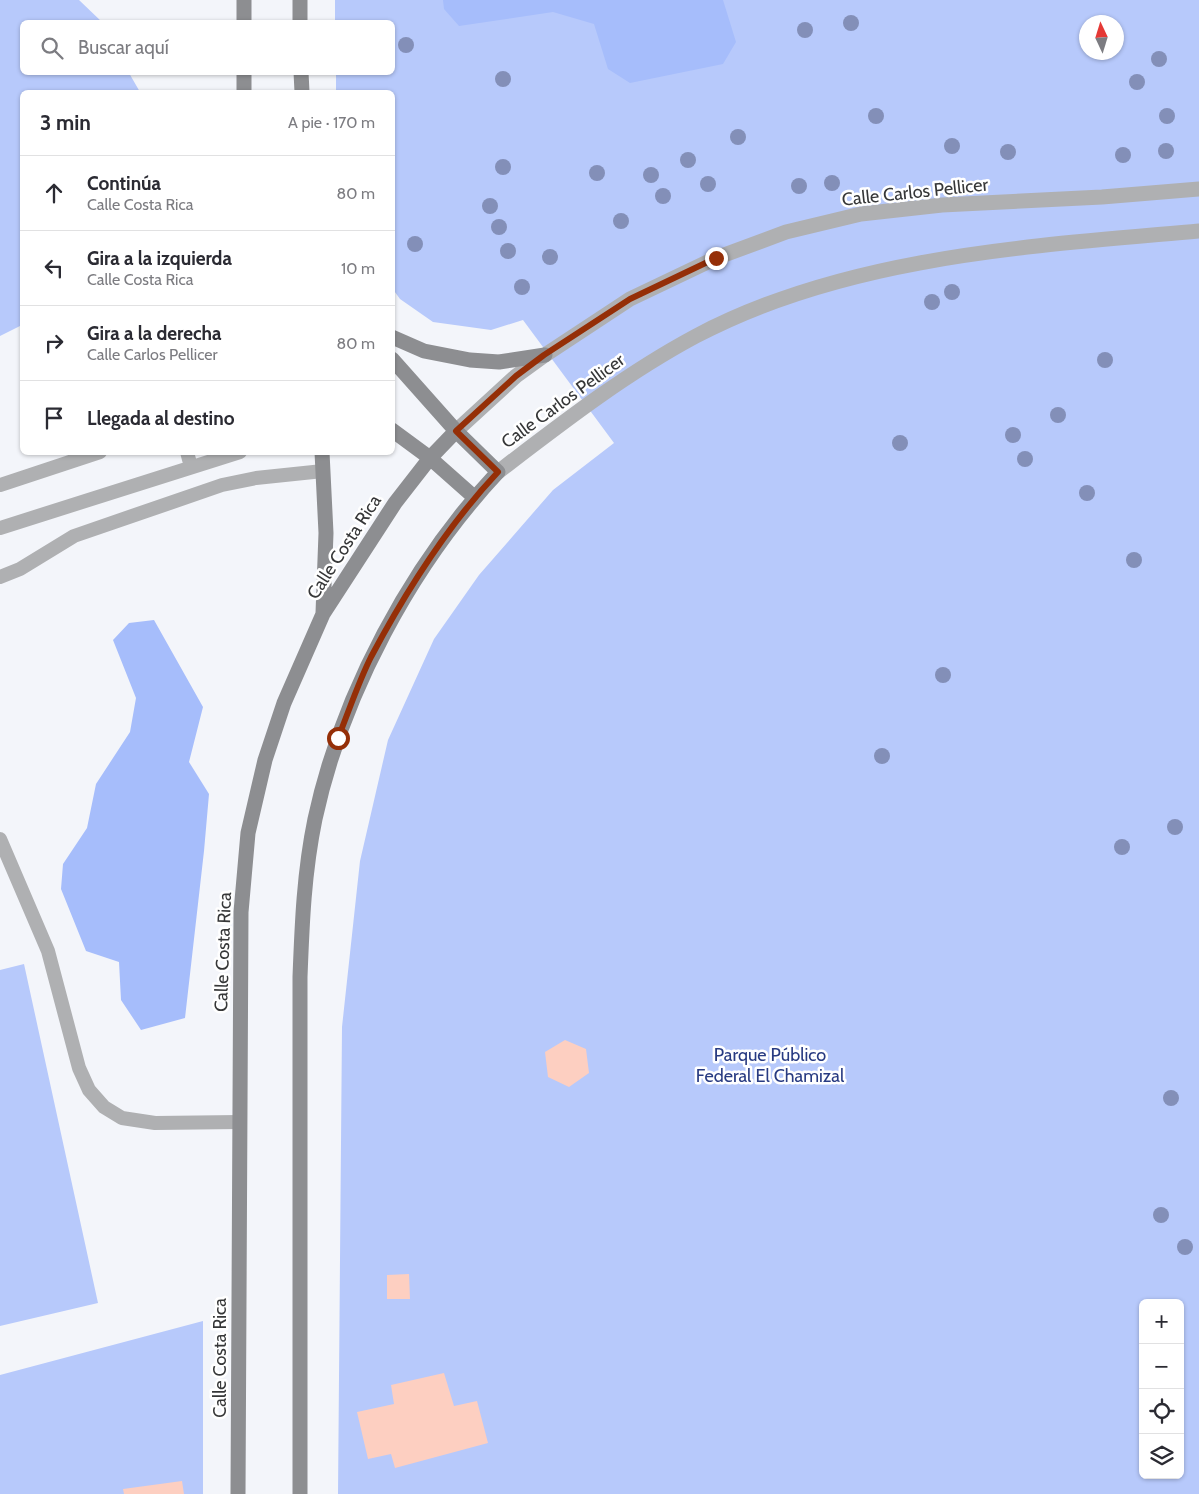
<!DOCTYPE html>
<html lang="es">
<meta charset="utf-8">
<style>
:root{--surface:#fff;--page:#f2f2f3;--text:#2b2b33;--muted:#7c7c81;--line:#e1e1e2}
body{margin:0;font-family:Cabin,sans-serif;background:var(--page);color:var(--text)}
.controls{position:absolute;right:15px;bottom:15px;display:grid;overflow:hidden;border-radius:8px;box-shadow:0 1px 4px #0004}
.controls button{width:45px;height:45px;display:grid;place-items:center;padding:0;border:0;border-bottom:1px solid var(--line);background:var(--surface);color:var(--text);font:25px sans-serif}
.compass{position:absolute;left:1079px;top:15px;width:45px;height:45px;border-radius:50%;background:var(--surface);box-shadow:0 1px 4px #0004;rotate:356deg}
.stop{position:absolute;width:15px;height:15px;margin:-11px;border:4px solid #952f07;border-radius:50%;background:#fff}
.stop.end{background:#952f07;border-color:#fff;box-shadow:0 1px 5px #0008}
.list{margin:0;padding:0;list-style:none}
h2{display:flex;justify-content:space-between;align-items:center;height:65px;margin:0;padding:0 20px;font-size:21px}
h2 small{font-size:16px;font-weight:400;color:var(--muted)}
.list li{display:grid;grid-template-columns:32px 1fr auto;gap:15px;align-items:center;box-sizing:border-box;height:75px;padding:0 20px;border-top:1px solid var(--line)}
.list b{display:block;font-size:19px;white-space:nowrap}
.list p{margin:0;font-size:16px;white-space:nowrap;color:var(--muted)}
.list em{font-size:16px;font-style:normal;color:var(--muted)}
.icon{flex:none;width:28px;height:28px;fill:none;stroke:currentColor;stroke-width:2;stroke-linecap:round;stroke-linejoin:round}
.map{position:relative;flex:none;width:1199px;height:1494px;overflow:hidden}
.search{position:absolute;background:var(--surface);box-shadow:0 1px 4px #0004;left:20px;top:20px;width:375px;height:55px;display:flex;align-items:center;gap:12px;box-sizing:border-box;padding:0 18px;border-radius:8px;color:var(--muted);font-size:19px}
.panel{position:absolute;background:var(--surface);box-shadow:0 1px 4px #0004;left:20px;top:90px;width:375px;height:365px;border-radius:8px}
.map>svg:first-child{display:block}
.green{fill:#b7c9fb;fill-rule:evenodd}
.forest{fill:#a6bdfb}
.building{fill:#fdcfc1}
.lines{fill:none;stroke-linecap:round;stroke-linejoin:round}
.lane{stroke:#afb0b2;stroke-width:14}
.street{stroke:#afb0b2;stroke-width:15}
.secondary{stroke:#8d8e91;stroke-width:15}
.tree{fill:#838fb8}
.route{stroke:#952f07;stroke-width:6}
.labels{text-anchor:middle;stroke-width:5;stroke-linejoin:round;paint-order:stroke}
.street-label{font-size:18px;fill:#363738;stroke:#fff}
.park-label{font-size:18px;fill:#283b82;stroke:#fff}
</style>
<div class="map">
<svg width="1199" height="1494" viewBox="0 0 1199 1494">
<rect width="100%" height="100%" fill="#f3f5fa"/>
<path class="green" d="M0,0H79L102,22H22V72L129,73L140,92H22V325L0,336Z
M335,0H1199V1494H338L342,1027L360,861L388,740L434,639L479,575L553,490L614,443L523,320L491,330L433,322L400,299L392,288V92H336V73L392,72V22H335ZM1086,22H1116V52H1086ZM1143,1303H1180V1475H1143Z
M24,964L98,1303L0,1326V970Z
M203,1321V1494H0V1375Z"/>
<path class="forest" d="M443,0H723L736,42L723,64L630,83L608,69L594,24L553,12L459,26L444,9Z
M154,620L203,707L189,762L209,794L204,851L185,1018L141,1030L121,1000L119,962L86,951L61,889L63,864L87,828L96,784L130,732L136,698L113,640L129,623Z"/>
<path class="building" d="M565,1040L586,1049L589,1073L569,1087L548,1077L545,1052Z
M409,1274L410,1299H387V1275Z
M444,1373L454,1406L477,1401L488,1443L395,1468L391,1454L368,1459L357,1412L394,1404L391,1385Z
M182,1481L184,1494H124L123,1489Z"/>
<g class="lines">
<path class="lane" d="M187,452L191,467
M0,485L100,452
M0,528L240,452
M0,577L20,569L74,536L222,485L256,478L323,471
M0,839L48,951L79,1068L89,1090L104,1107L122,1118L155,1123L239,1122"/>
<path class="street" d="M456,431L516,376L545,355L630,299L716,258L786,232L861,214L942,205L1102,197L1199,189
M498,472C562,423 625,374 696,336C847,256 1031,246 1199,231"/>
<path class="secondary" d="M244,0V22
M300,0V22
M244,72V92
M301,72L302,92
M392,337L424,351L470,360L499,362L545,355
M392,430L430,458L474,497
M322,452L326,533L323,613
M238,1494L241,912L248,833L265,760L284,703L323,614L395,503L430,458L456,431
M300,1494V977C302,924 304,872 315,819C342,694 411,565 498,472L456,431L392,359"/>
</g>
<g class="tree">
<circle cx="851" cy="23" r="8"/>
<circle cx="805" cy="30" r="8"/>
<circle cx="406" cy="45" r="8"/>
<circle cx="1159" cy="59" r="8"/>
<circle cx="503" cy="79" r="8"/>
<circle cx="1137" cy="82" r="8"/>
<circle cx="876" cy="116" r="8"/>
<circle cx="1167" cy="116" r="8"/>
<circle cx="738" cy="137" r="8"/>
<circle cx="952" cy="146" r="8"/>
<circle cx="1166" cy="151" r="8"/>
<circle cx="1008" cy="152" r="8"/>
<circle cx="1123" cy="155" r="8"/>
<circle cx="688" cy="160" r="8"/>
<circle cx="503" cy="167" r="8"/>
<circle cx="597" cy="173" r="8"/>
<circle cx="651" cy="175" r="8"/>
<circle cx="832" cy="183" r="8"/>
<circle cx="708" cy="184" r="8"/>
<circle cx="799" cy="186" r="8"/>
<circle cx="663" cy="196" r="8"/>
<circle cx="490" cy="206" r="8"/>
<circle cx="621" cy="221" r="8"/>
<circle cx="499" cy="227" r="8"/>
<circle cx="415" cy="244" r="8"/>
<circle cx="508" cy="251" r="8"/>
<circle cx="550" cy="257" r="8"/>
<circle cx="522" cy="287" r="8"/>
<circle cx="952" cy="292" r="8"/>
<circle cx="932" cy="302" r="8"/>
<circle cx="1105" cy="360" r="8"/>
<circle cx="1058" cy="415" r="8"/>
<circle cx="1013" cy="435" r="8"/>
<circle cx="900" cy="443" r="8"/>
<circle cx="1025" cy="459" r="8"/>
<circle cx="1087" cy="493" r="8"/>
<circle cx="1134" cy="560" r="8"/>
<circle cx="943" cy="675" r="8"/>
<circle cx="882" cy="756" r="8"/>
<circle cx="1175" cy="827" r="8"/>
<circle cx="1122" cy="847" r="8"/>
<circle cx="1171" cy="1098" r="8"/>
<circle cx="1161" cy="1215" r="8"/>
<circle cx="1185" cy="1247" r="8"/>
</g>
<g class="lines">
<path class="route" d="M338,738C349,711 358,683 371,657C406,591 447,526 498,472L456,431L516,376L544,355L630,299L716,258"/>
</g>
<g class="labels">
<g class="street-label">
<text transform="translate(915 192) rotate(-6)" y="6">Calle Carlos Pellicer</text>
<text transform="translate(563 401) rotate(-36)" y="6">Calle Carlos Pellicer</text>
<text transform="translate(344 547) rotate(-57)" y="6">Calle Costa Rica</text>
<text transform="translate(223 952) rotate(-88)" y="6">Calle Costa Rica</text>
<text transform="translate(220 1358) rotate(-90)" y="6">Calle Costa Rica</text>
</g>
<g class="park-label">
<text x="770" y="1061">Parque Público<tspan x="770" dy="21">Federal El Chamizal</tspan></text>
</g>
</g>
</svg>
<div class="controls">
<button>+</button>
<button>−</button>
<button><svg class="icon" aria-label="locate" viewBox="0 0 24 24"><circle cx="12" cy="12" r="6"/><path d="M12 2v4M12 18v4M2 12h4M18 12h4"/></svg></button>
<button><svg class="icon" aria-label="layers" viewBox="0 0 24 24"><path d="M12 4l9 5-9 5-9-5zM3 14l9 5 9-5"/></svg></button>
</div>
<svg class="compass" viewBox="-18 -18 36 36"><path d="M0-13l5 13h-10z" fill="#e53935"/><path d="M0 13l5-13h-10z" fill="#7c7c81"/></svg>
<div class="stop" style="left:338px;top:738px"></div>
<div class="stop end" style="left:716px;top:258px"></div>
<div class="search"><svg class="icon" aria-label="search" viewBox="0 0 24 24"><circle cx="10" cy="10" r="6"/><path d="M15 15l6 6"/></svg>Buscar aquí</div>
<section class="panel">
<h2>3 min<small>A pie · 170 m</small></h2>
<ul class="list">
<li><svg class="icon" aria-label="ahead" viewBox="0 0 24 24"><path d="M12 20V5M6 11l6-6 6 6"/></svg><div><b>Continúa</b><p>Calle Costa Rica</p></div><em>80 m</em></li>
<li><svg class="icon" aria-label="left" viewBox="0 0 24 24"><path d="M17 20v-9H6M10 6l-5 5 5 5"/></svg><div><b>Gira a la izquierda</b><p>Calle Costa Rica</p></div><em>10 m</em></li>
<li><svg class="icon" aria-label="right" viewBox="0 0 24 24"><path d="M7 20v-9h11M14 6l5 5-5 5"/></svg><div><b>Gira a la derecha</b><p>Calle Carlos Pellicer</p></div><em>80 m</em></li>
<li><svg class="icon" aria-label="arrive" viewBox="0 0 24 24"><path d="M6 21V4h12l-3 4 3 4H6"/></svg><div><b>Llegada al destino</b></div></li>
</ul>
</section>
</div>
